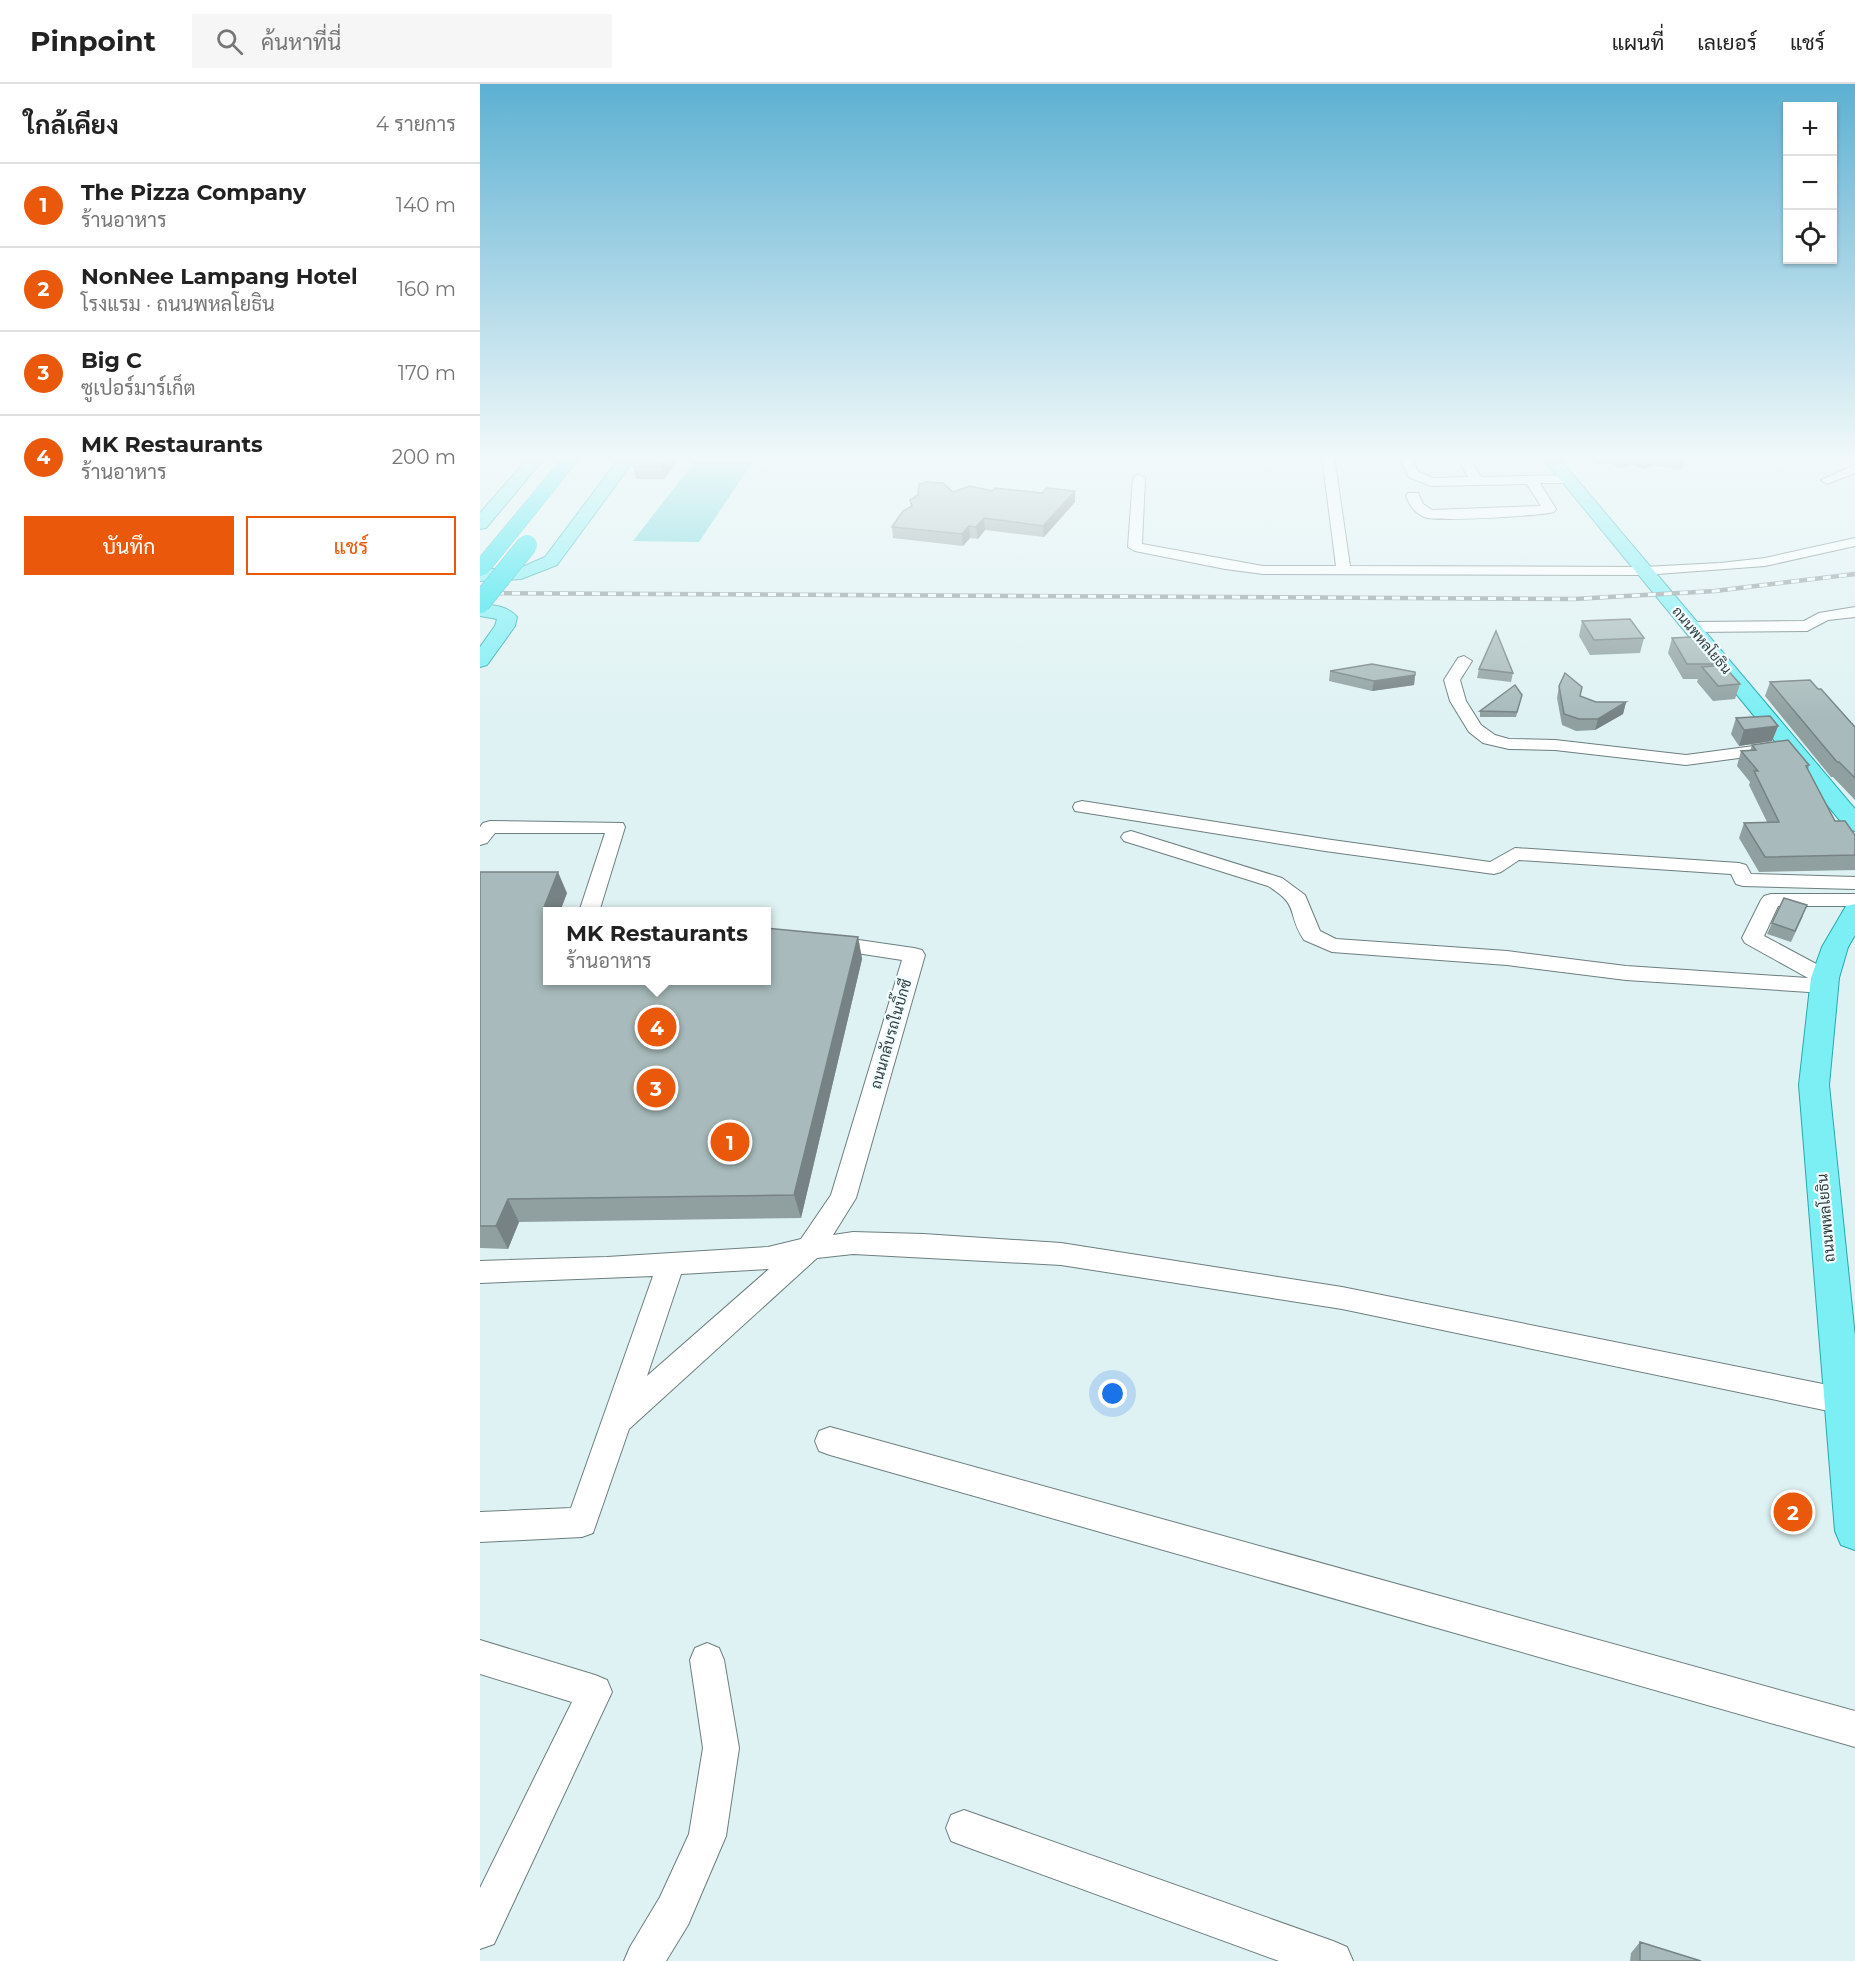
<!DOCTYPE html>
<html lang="th">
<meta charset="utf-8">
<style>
:root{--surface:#fff;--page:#f6f6f6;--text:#222;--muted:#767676;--line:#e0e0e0;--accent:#ea580c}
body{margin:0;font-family:Montserrat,Sarabun,sans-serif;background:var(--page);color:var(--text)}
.controls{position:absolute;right:18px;top:18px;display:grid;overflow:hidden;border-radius:0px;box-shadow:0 2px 4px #0004}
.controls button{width:54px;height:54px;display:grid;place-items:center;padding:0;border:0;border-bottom:2px solid var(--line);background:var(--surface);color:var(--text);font:30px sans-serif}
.you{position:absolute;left:633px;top:1310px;width:21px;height:21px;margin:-15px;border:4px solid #fff;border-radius:50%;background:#1a73e8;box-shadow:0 0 0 9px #1a73e833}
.badge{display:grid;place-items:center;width:39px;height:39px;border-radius:50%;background:var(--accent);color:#fff;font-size:20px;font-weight:700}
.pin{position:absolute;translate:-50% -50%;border:3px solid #fff;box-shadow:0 2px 6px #0006}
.popup{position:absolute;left:63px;top:823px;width:228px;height:78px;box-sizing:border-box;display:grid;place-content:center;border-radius:0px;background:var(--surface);filter:drop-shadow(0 2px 4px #0005);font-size:20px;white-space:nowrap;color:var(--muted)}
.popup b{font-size:22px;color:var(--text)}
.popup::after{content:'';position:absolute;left:50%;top:100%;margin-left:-12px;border:12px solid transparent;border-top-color:var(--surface)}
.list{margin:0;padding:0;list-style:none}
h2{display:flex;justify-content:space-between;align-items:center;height:78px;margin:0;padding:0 24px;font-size:26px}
h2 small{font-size:20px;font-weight:400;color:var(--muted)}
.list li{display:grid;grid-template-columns:39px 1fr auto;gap:18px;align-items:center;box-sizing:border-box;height:84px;padding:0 24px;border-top:2px solid var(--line)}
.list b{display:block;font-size:22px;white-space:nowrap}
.list p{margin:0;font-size:20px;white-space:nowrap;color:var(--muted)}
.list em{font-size:20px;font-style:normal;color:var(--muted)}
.actions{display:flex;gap:12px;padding:18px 24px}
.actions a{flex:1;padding:14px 0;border:2px solid var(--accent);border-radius:0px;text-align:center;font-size:21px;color:var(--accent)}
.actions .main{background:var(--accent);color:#fff}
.icon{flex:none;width:33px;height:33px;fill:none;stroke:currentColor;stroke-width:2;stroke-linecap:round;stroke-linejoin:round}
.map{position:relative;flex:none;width:1375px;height:1877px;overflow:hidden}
header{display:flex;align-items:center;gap:36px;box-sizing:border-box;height:84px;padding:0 30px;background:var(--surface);border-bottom:2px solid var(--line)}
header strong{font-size:28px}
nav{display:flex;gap:33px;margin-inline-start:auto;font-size:21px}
.search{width:420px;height:54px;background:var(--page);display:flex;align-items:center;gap:15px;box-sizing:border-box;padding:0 21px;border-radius:0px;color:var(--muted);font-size:22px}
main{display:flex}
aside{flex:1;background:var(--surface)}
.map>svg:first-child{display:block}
.green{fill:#60d1d7}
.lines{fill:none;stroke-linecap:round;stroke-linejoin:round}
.minor-casing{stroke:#6d7e7e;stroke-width:2}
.major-casing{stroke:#28a8ae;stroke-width:2}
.highway-casing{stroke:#28a8ae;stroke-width:1}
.minor{fill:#fff;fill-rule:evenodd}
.major{fill:#7beff4;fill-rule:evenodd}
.highway{fill:#23e4ed;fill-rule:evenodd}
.rail-casing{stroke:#8b9899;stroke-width:4.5}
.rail{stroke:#f0feff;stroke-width:3;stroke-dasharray:8;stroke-linecap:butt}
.highway-bridge-casing{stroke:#28a8ae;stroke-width:21;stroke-linecap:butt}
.highway-bridge{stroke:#23e4ed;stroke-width:20}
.wall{fill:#90a0a1}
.shaded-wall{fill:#768283}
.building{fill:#a8babb;stroke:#768283;stroke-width:1.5}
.labels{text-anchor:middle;stroke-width:4.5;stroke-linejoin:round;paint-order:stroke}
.far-street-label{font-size:14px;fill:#32393a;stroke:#f0feff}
.street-label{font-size:15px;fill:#32393a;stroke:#f0feff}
</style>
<header>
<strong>Pinpoint</strong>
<div class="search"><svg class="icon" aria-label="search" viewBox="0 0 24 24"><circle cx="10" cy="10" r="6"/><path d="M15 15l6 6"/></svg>ค้นหาที่นี่</div>
<nav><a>แผนที่</a><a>เลเยอร์</a><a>แชร์</a></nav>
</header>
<main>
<aside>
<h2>ใกล้เคียง<small>4 รายการ</small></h2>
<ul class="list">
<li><span class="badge">1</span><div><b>The Pizza Company</b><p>ร้านอาหาร</p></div><em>140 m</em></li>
<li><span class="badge">2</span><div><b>NonNee Lampang Hotel</b><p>โรงแรม · ถนนพหลโยธิน</p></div><em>160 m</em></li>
<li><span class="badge">3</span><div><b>Big C</b><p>ซูเปอร์มาร์เก็ต</p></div><em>170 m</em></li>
<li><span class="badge">4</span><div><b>MK Restaurants</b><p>ร้านอาหาร</p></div><em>200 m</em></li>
</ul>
<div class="actions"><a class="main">บันทึก</a><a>แชร์</a></div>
</aside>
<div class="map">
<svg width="1375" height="1877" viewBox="0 0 1375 1877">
<rect width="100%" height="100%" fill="#dff2f3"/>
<path class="green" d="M215,377H273L219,458L153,457Z"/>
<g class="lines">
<g class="minor-casing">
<path id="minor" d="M842,372H854L870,482L1164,483L1240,479L1285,474L1375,454V462L1285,482L1164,491L783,490L745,485L655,467L648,463L653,394L659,390L665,394L662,460L783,482H856Z
M919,372H931L938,388L953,394L988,393L976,372H988L1001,393L1089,391L1095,395L1089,399H1060L1076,425L1074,428C1058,432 955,438 944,433C934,428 930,422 926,412L928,409H938L943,420L952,426L1061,422L1047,400L951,402L929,393Z
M1375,381V389L1347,400L1341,396Z
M1375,523V533L1348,536L1327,547L1211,548L1203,543L1211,538L1324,537L1339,529Z
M984,572L992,577L980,596L986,617L1001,641L1015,651L1029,655L1075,656L1206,671L1289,660L1295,661L1298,665L1295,669L1289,670L1206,681L1075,666L1029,665L1003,659L989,648L970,617L964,596L978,574Z
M602,717L845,755L1010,778L1035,764L1259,779L1266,781L1271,790L1375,793V805L1263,802L1256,800L1251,790L1039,776L1021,788L1014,790L845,767L595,727L593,723L595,719Z
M10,737L143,739L145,743L119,828H99L125,749H15L7,759L0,761V743L3,739Z
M651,747L802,794L825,811L840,847L856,855L1027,867L1146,882L1328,894L1265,859L1262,854L1281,816L1284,812L1291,810H1375V822H1298L1284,852L1353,889L1356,894L1353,899L1355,902L1352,907L1344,909L1146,896L1027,881L852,868L824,856C806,829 821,822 788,802L644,757L641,753L644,749Z
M351,852L434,864L442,866L445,871L376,1114L353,1151L373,1148L443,1150L581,1159L862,1203L1363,1304L1373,1308V1326L1363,1330L862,1225L581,1181L373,1170L337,1174L149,1345L113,1449L102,1453L0,1458V1428L91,1424L173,1192L0,1199V1177L127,1173L288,1163L321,1155L351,1111L422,876L344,864L340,859L344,854ZM288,1185H289L167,1292L201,1190Z
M350,1343L1375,1627V1663L350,1371L339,1367L335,1357L339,1347Z
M0,1556L115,1591L127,1596L132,1608L14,1860L0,1865V1804L92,1618L0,1590Z
M227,1559L239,1564L244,1576L259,1664L246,1752L208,1841L186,1877H144L150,1863L180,1813L209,1750L223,1664L210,1576L215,1564Z
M484,1726L853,1857L867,1863L873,1877H799L484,1762L471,1757L466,1744L471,1731Z"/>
</g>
<g class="major-casing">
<path id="major" d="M50,372H66L6,444L0,445V429Z
M141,372H157L77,481L41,495L0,497V485H38L65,473Z
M1061,372H1077L1375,725V747L1367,745Z
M0,520C13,521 28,522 37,533L35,542L7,581L0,583V563L15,542L17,535L0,532Z
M1375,820V851L1368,863L1359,894L1349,1001L1375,1253V1466L1361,1461L1355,1447L1319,1001L1331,894L1342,863L1366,822Z"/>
</g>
<g class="highway-casing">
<path id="highway" d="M84,372H102L7,490L0,492V473Z"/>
</g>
<use href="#minor" class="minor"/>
<use href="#major" class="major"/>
<use href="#highway" class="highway"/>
<g class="rail-casing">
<path id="rail" d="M0,509L1094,515L1235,507L1375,490"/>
</g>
<use href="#rail" class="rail"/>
<g class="highway-bridge-casing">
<path id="highway-bridge" d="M0,519L47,461"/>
</g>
<use href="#highway-bridge" class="highway-bridge"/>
</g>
<path class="wall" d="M200,372L184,395H156L153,382Z
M391,372H523L521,376L391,375Z
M1110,372H1200L1205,377L1202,386L1173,382L1163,385L1152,381L1139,384L1131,380H1118Z
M512,407L562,409L595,407V418L564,453L505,446L498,455L490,454L483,462L413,454L412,443L431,422L430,416Z
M1102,537L1164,554L1160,569L1110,571L1099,552Z
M1192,554L1236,580V582L1260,600L1255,615L1233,617L1217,598L1218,595H1203L1188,569Z
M999,585L1033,589L1031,598L997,594Z
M850,587L935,591L934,601L892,607L849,597Z
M1290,598L1338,605L1375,643V716L1353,693H1351L1285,612Z
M1079,602L1100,612L1116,618H1146L1143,630L1115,646L1096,647L1082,641L1077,614Z
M1042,611L1036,633H1000V627Z
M1256,634L1298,642L1292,657L1259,662L1251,650Z
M1272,661L1329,681L1328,686L1355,737L1375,751V786L1279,788L1259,754L1264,739L1287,738L1269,701L1270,698L1257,682L1261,667H1270Z
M0,788L87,809L81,824L378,853L382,875L321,1134L39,1138L28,1165L0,1164Z
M1323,832L1311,858L1287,850L1292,839Z
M1160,1858L1221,1877H1150L1151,1869Z"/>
<path class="shaded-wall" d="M188,372H200L184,395L181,382Z
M1154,372L1152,381L1139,384L1141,375Z
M1175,372L1173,382L1163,385L1165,376Z
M595,407V418L564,453L563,442Z
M504,434L505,446L498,455L496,443Z
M489,442L490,454L483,462L482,450Z
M935,591L934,601L892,607L894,597Z
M1146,618L1143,630L1115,646L1118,635Z
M1298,642L1292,657L1259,662L1264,646Z
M78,788L87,809L80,828L64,823Z
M378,853L382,875L321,1134L314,1111Z
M28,1115L39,1138L28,1165L16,1142Z"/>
<path class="building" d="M160,372H188L181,382H153Z
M1135,372H1200L1205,377L1175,372L1165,376L1154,372L1141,375Z
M447,398L463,399L473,408L490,402L512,407L515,404L562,409L567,404L595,407L563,442L504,434L496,443L489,442L482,450L412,443L423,427L432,422L430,416L438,411L439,400Z
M1150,535L1164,554L1114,556L1102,537Z
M1016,547L1033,589L999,585Z
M1212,553L1236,580H1207L1192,554Z
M892,580L935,588V591L894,597L850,587Z
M1243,581L1260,600L1238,602L1222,583Z
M1085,589L1102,603L1100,612L1116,618H1146L1118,635H1099L1084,630L1079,602Z
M1330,596L1338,605H1341L1375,643V694L1359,678H1357L1290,598Z
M1035,601L1042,611L1037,628L1000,627Z
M1290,632L1298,642L1264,646L1256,634Z
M1308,656L1329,681L1326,682L1355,737H1365L1375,751V771L1285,773L1264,739L1299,738L1274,687H1278L1261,667L1276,666L1272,661Z
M0,788H78L64,823L114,828H68V897H286V844L378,853L314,1111L28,1115L16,1142H0Z
M1304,814L1327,821L1315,847L1292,839Z
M1160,1858L1221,1877H1160Z"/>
<linearGradient id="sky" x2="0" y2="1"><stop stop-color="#5db0d2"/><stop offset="0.59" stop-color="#f1f9fa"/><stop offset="1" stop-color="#f1f9fa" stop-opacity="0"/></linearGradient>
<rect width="1375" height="634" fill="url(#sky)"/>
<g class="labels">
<g class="far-street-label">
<text transform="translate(1222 556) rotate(50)" y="5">ถนนพหลโยธิน</text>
</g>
<g class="street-label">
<text transform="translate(411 950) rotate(-74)" y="5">ถนนกลับรถในบิ๊กซี</text>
<text transform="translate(1346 1134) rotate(-95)" y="5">ถนนพหลโยธิน</text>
</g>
</g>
</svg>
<div class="controls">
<button>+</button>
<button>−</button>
<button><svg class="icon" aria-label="locate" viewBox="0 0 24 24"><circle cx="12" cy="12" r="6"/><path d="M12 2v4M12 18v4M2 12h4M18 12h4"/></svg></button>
</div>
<div class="you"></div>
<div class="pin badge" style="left:250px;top:1058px">1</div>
<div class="pin badge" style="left:1313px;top:1428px">2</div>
<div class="pin badge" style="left:176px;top:1004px">3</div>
<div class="pin badge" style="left:177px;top:943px">4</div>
<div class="popup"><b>MK Restaurants</b>ร้านอาหาร</div>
</div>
</main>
